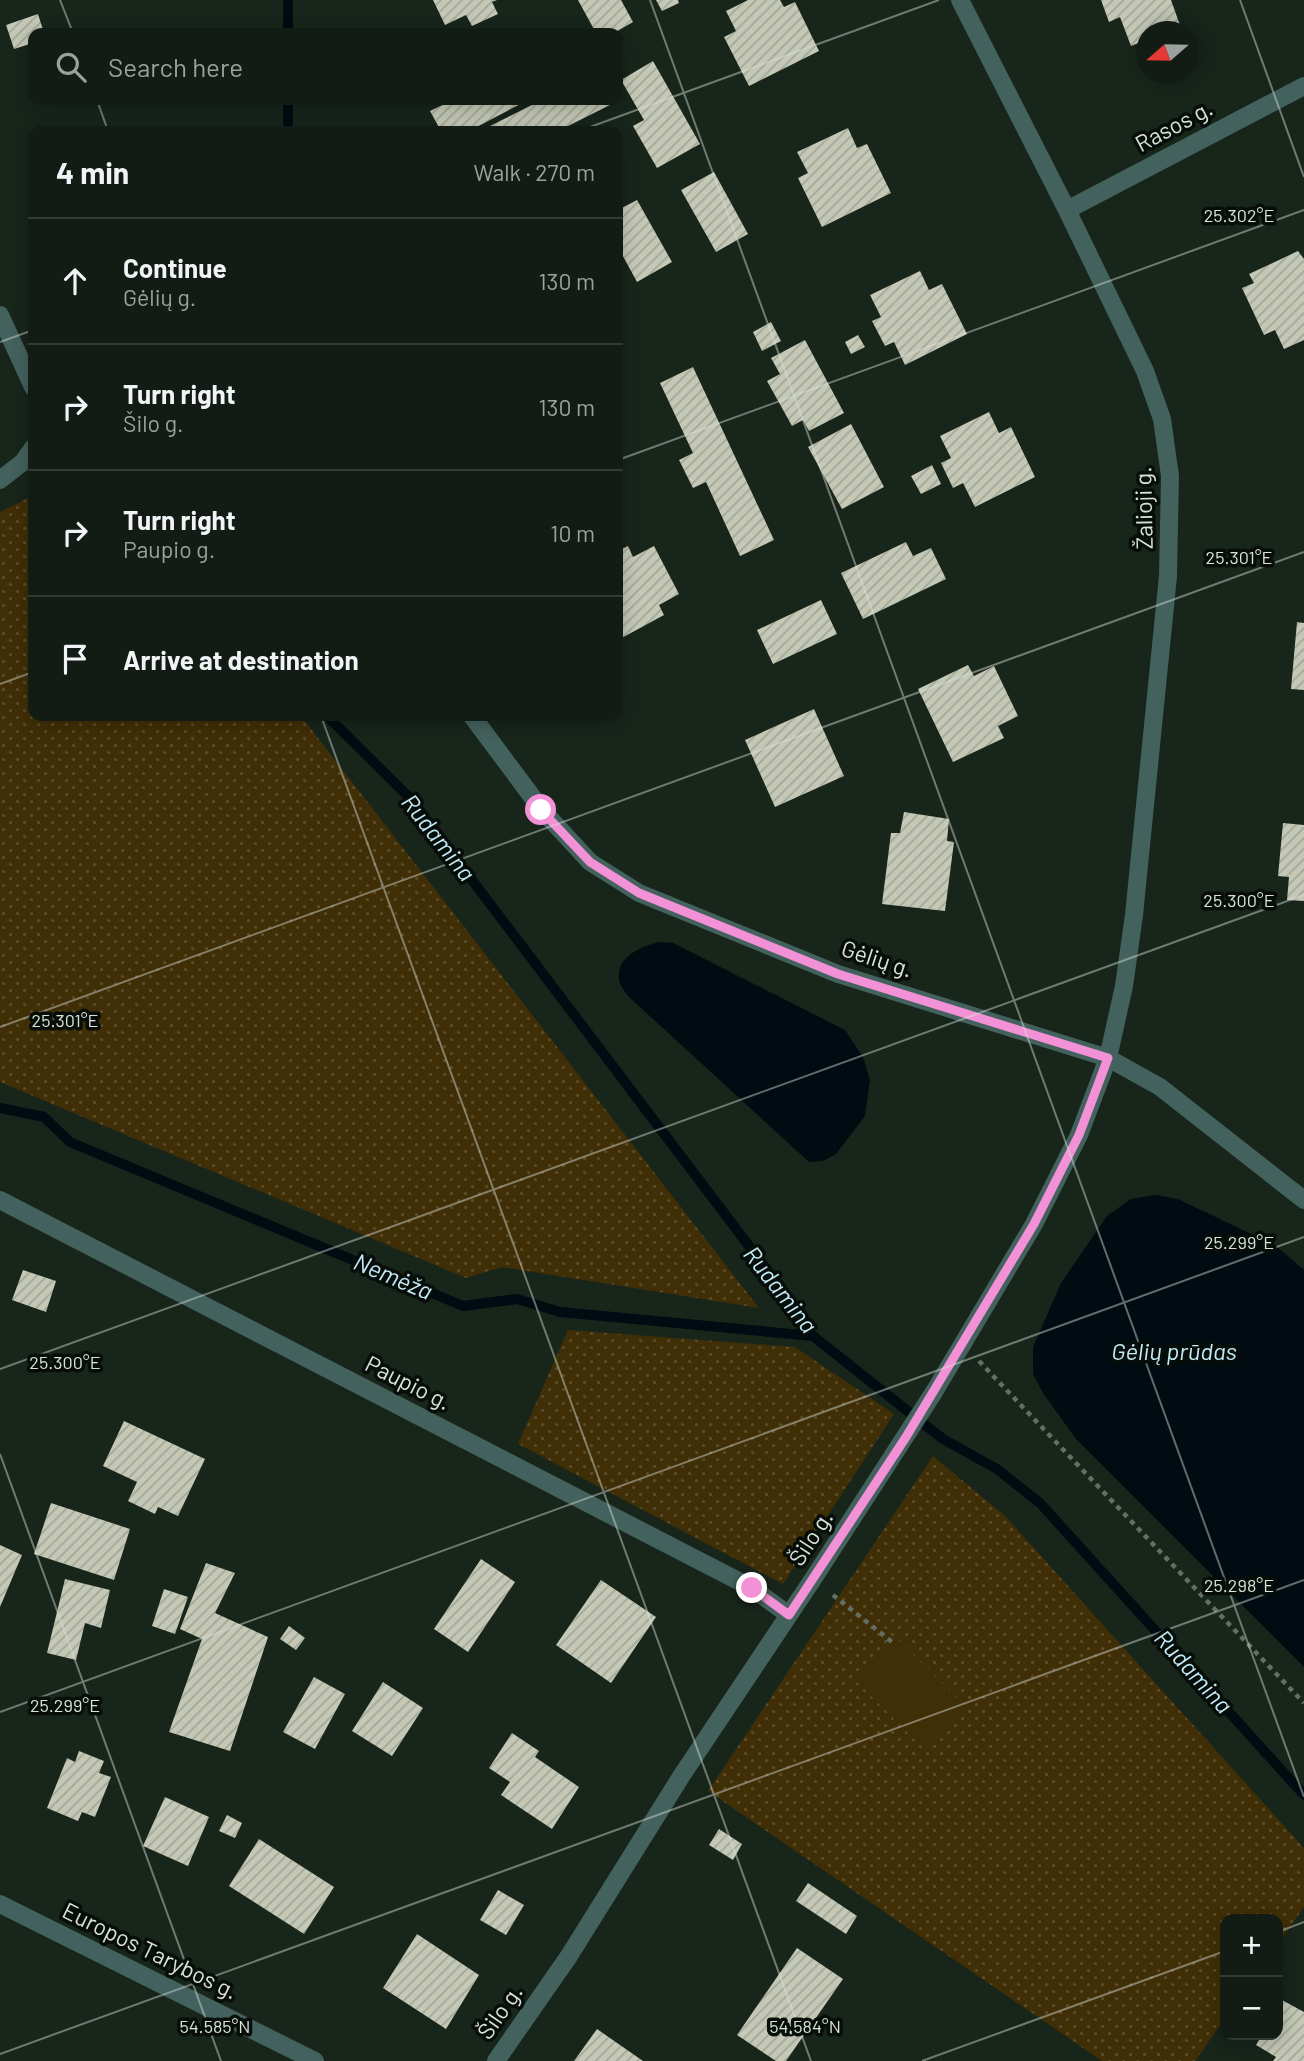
<!DOCTYPE html>
<meta charset="utf-8">
<style>
:root{--surface:#121c14;--page:#1f2922;--text:#f1f3f6;--muted:#9ca1a0;--line:#313a34}
body{margin:0;font-family:Barlow,sans-serif;background:var(--page);color:var(--text)}
.controls{position:absolute;right:21px;bottom:21px;display:grid;overflow:hidden;border-radius:14px;box-shadow:0 4px 18px #0003}
.controls button{width:63px;height:63px;display:grid;place-items:center;padding:0;border:0;border-bottom:2px solid var(--line);background:var(--surface);color:var(--text);font:35px sans-serif}
.compass{position:absolute;left:1136px;top:21px;width:63px;height:63px;border-radius:50%;background:var(--surface);box-shadow:0 4px 18px #0003;rotate:250deg}
.stop{position:absolute;width:21px;height:21px;margin:-16px;border:5px solid #f391d6;border-radius:50%;background:#fff}
.stop.end{background:#f391d6;border-color:#fff;box-shadow:0 2px 7px #0008}
.list{margin:0;padding:0;list-style:none}
h2{display:flex;justify-content:space-between;align-items:center;height:91px;margin:0;padding:0 28px;font-size:30px}
h2 small{font-size:23px;font-weight:400;color:var(--muted)}
.list li{display:grid;grid-template-columns:46px 1fr auto;gap:21px;align-items:center;box-sizing:border-box;height:126px;padding:0 28px;border-top:2px solid var(--line)}
.list b{display:block;font-size:26px;white-space:nowrap}
.list p{margin:0;font-size:23px;white-space:nowrap;color:var(--muted)}
.list em{font-size:23px;font-style:normal;color:var(--muted)}
.icon{flex:none;width:38px;height:38px;fill:none;stroke:currentColor;stroke-width:2;stroke-linecap:round;stroke-linejoin:round}
.map{position:relative;flex:none;width:1304px;height:2061px;overflow:hidden}
.search{position:absolute;background:var(--surface);box-shadow:0 4px 18px #0003;left:28px;top:28px;width:595px;height:77px;display:flex;align-items:center;gap:18px;box-sizing:border-box;padding:0 24px;border-radius:14px;color:var(--muted);font-size:26px}
.panel{position:absolute;background:var(--surface);box-shadow:0 4px 18px #0003;left:28px;top:126px;width:595px;height:595px;border-radius:14px}
.map>svg:first-child{display:block}
.grass{fill:url(#grass-dots)}
.green{fill:#402e06}
.water{fill:#000b12}
.lines{fill:none;stroke-linecap:round;stroke-linejoin:round}
.stream{stroke:#000b12;stroke-width:10}
.building{fill:url(#building-hatch)}
.path{stroke:#636e65;stroke-width:4.5;stroke-dasharray:5 5;stroke-linecap:butt}
.street{stroke:#43615d;stroke-width:18}
.route{stroke:#f391d6;stroke-width:9}
.ticks{fill:none;stroke:#dae2db;stroke-width:2;stroke-opacity:0.45}
.labels{text-anchor:middle;stroke-width:7;stroke-linejoin:round;paint-order:stroke}
.street-label{font-size:23px;fill:#dae2db;stroke:#070d08}
.water-label{font-size:24px;font-style:italic;fill:#c2eaf7;stroke:#070d08}
.ticks-label{font-size:18px;text-anchor:middle;fill:#dae2db;stroke:#070d08;stroke-width:7;stroke-linejoin:round;paint-order:stroke}
</style>
<div class="map">
<svg width="1304" height="2061" viewBox="0 0 1304 2061">
<defs>
<pattern id="grass-dots" width="8" height="8" patternUnits="userSpaceOnUse" patternTransform="scale(1.75)"><rect width="8" height="8" fill="#402e06"/><path d="M2 2h.1M6 6h.1" fill="none" stroke="#5b4c2a" stroke-width="1.8" stroke-linecap="round"/></pattern>
<pattern id="building-hatch" width="6" height="6" patternUnits="userSpaceOnUse" patternTransform="scale(1.75)"><rect width="6" height="6" fill="#c4c8b5"/><path d="M-1 1l2-2M0 6l6-6M5 7l2-2" fill="none" stroke="#a3a798"/></pattern>
</defs>
<rect width="100%" height="100%" fill="#18251b"/>
<path class="grass" d="M28,498H33V716H301L759,1308L502,1267L466,1278L0,1082V512Z
M568,1330L795,1347L894,1414L783,1584L518,1444Z
M933,1456L1005,1516L1304,1848V1907L1278,1944V1919H1225V2018L1195,2061H1102L708,1791Z"/>
<path class="green" d="M897,1638L968,1709L926,1751L855,1680Z"/>
<path class="water" d="M659,942L673,943L845,1030L863,1057L870,1080L865,1116L836,1154L823,1161L809,1162L628,996C625,992 620,985 619,980C616,956 641,947 659,942Z
M1155,1195L1178,1199L1276,1246L1304,1270V1667L1076,1439L1043,1393L1033,1374V1347L1061,1283L1107,1216L1131,1199Z"/>
<g class="lines">
<path class="stream" d="M288,33V0
M288,131V100
M327,716L410,798L780,1287L813,1336L943,1439L997,1469L1040,1503L1304,1795
M0,1108L44,1117L70,1142L463,1306L517,1299L560,1312L813,1336"/>
</g>
<path class="building" d="M433,0H497L492,2L498,14L472,26L466,15L445,25Z
M578,0H621L633,22L614,33H596Z
M656,0H678L679,3L662,11Z
M748,0H780L784,7L795,2L819,51L749,86L724,37L736,31L726,11Z
M1101,0H1171L1181,28L1171,32H1146V40L1131,46L1120,17L1109,22Z
M38,14L44,33H33V43L14,49L6,25Z
M653,61L700,144L657,168L633,126L644,120L621,80Z
M453,100H528L469,131H441L430,111Z
M529,100H607L610,105L558,131H480L532,105Z
M848,128L857,148L867,144L891,193L822,227L798,178L808,173L797,152Z
M714,172L748,234L716,252L681,190Z
M637,200L672,262L637,282L618,247V210Z
M1298,251L1304,259V340L1284,349L1275,330L1264,335L1242,288L1254,283L1249,274Z
M920,271L929,290L942,284L967,334L905,365L894,342L885,346L872,321L881,317L870,295Z
M771,322L781,341L762,351L753,332Z
M858,335L865,347L851,354L845,342Z
M805,340L844,413L809,431L803,420L792,426L767,381L780,374L771,358Z
M693,367L774,540L740,556L706,482L693,488L679,460L693,453L660,383Z
M989,412L999,433L1011,427L1035,477L975,507L963,483L953,488L941,463L951,458L940,436Z
M851,424L884,487L842,509L808,447Z
M932,465L941,484L921,494L911,476Z
M906,542L913,556L931,548L946,579L863,619L841,573Z
M628,546L633,557L654,546L679,594L659,605L664,615L618,640V551Z
M821,600L837,634L773,664L757,630Z
M1297,622L1304,623V690L1291,689Z
M968,665L974,676L994,666L1018,716L998,726L1004,738L953,762L918,689Z
M814,709L844,776L775,807L745,740Z
M904,812L949,819L947,841L954,842L945,911L882,904L891,833H900Z
M1283,823L1304,825V901L1287,900L1289,877L1278,876Z
M23,1270L56,1281L46,1312L12,1300Z
M124,1421L205,1459L178,1516L158,1507L155,1514L128,1501L137,1482L103,1466Z
M51,1503L130,1529L114,1580L34,1554Z
M0,1545L22,1555L0,1607Z
M481,1559L515,1582L468,1652L434,1629Z
M206,1563L235,1573L215,1613L268,1637L230,1751L169,1732L202,1639L180,1629Z
M65,1579L110,1590L101,1628L85,1623L76,1660L47,1653Z
M601,1580L656,1617L611,1683L556,1645Z
M164,1589L188,1597L175,1634L152,1626Z
M289,1626L305,1638L296,1650L280,1639Z
M314,1677L345,1694L315,1749L283,1732Z
M383,1682L423,1708L392,1756L352,1731Z
M512,1733L539,1751L535,1757L579,1787L552,1829L501,1795L510,1782L489,1768Z
M79,1751L104,1761L99,1773L111,1777L95,1817L82,1812L78,1821L47,1808L67,1758L75,1762Z
M165,1797L209,1817L188,1866L143,1846Z
M227,1815L242,1823L235,1838L219,1831Z
M719,1829L742,1844L733,1860L709,1845Z
M259,1839L334,1887L304,1934L229,1886Z
M808,1883L857,1916L846,1934L796,1901Z
M498,1890L524,1905L506,1935L480,1920Z
M417,1934L479,1975L446,2029L383,1988Z
M797,1948L843,1979L786,2061H776L737,2035Z
M1282,2000L1304,2012V2061H1273L1276,2057L1256,2045L1262,2035H1278V2008Z
M597,2029L643,2061H574Z"/>
<g class="lines">
<path class="path" d="M979,1361L1304,1703
M833,1595L892,1642"/>
<path class="street" d="M1067,210L1304,86
M0,315L33,387
M0,480L23,462L33,448
M472,716L542,810L590,862L639,893L838,974L1108,1058L1160,1087L1304,1200
M0,1200L752,1588L789,1615
M0,1904L315,2061
M496,2061L569,1956L682,1775L813,1579L934,1392L1034,1224L1079,1135L1108,1058L1124,986L1134,915L1168,576L1170,476L1162,419L1145,371L1067,210L960,0"/>
</g>
<g class="lines">
<path class="route" d="M541,810L590,862L639,893L838,974L1108,1058L1079,1135L1034,1224L906,1437L789,1615L752,1588"/>
</g>
<path class="ticks" d="M60,0L73,33M650,0L1304,1797M1240,0L1304,177M97,100L108,131M579,131L939,0M0,342L33,330M618,460L1304,210M0,684L33,672M321,716L811,2061M0,1027L1304,552M0,1369L1304,895M0,1454L221,2061M0,1712L1304,1237M1278,1932L1304,1922M0,2054L1304,1580M922,2061L1225,1951"/>
<g class="labels">
<g class="street-label">
<text transform="translate(1174 126) rotate(-28)" y="8">Rasos g.</text>
<text transform="translate(1144 508) rotate(-91)" y="8">Žalioji g.</text>
<text transform="translate(877 959) rotate(18)" y="8">Gėlių g.</text>
<text transform="translate(408 1383) rotate(27)" y="8">Paupio g.</text>
<text transform="translate(811 1538) rotate(-57)" y="8">Šilo g.</text>
<text transform="translate(150 1951) rotate(26)" y="8">Europos Tarybos g.</text>
<text transform="translate(500 2012) rotate(-55)" y="8">Šilo g.</text>
</g>
<g class="water-label">
<text transform="translate(438 838) rotate(52)" y="8">Rudamina</text>
<text transform="translate(393 1277) rotate(23)" y="8">Nemėža</text>
<text transform="translate(780 1290) rotate(52)" y="8">Rudamina</text>
<text x="1174" y="1360">Gėlių prūdas</text>
<text transform="translate(1193 1672) rotate(48)" y="8">Rudamina</text>
</g>
</g>
<g class="ticks-label">
<text x="1239" y="222">25.302°E</text>
<text x="1239" y="564">25.301°E</text>
<text x="1239" y="907">25.300°E</text>
<text x="65" y="1027">25.301°E</text>
<text x="1239" y="1249">25.299°E</text>
<text x="65" y="1369">25.300°E</text>
<text x="1239" y="1592">25.298°E</text>
<text x="65" y="1712">25.299°E</text>
<text x="215" y="2033">54.585°N</text>
<text x="805" y="2033">54.584°N</text>
</g>
</svg>
<div class="controls">
<button>+</button>
<button>−</button>
</div>
<svg class="compass" viewBox="-18 -18 36 36"><path d="M0-13l5 13h-10z" fill="#e53935"/><path d="M0 13l5-13h-10z" fill="#9ca1a0"/></svg>
<div class="stop" style="left:541px;top:810px"></div>
<div class="stop end" style="left:752px;top:1588px"></div>
<div class="search"><svg class="icon" aria-label="search" viewBox="0 0 24 24"><circle cx="10" cy="10" r="6"/><path d="M15 15l6 6"/></svg>Search here</div>
<section class="panel">
<h2>4 min<small>Walk · 270 m</small></h2>
<ul class="list">
<li><svg class="icon" aria-label="ahead" viewBox="0 0 24 24"><path d="M12 20V5M6 11l6-6 6 6"/></svg><div><b>Continue</b><p>Gėlių g.</p></div><em>130 m</em></li>
<li><svg class="icon" aria-label="right" viewBox="0 0 24 24"><path d="M7 20v-9h11M14 6l5 5-5 5"/></svg><div><b>Turn right</b><p>Šilo g.</p></div><em>130 m</em></li>
<li><svg class="icon" aria-label="right" viewBox="0 0 24 24"><path d="M7 20v-9h11M14 6l5 5-5 5"/></svg><div><b>Turn right</b><p>Paupio g.</p></div><em>10 m</em></li>
<li><svg class="icon" aria-label="arrive" viewBox="0 0 24 24"><path d="M6 21V4h12l-3 4 3 4H6"/></svg><div><b>Arrive at destination</b></div></li>
</ul>
</section>
</div>
